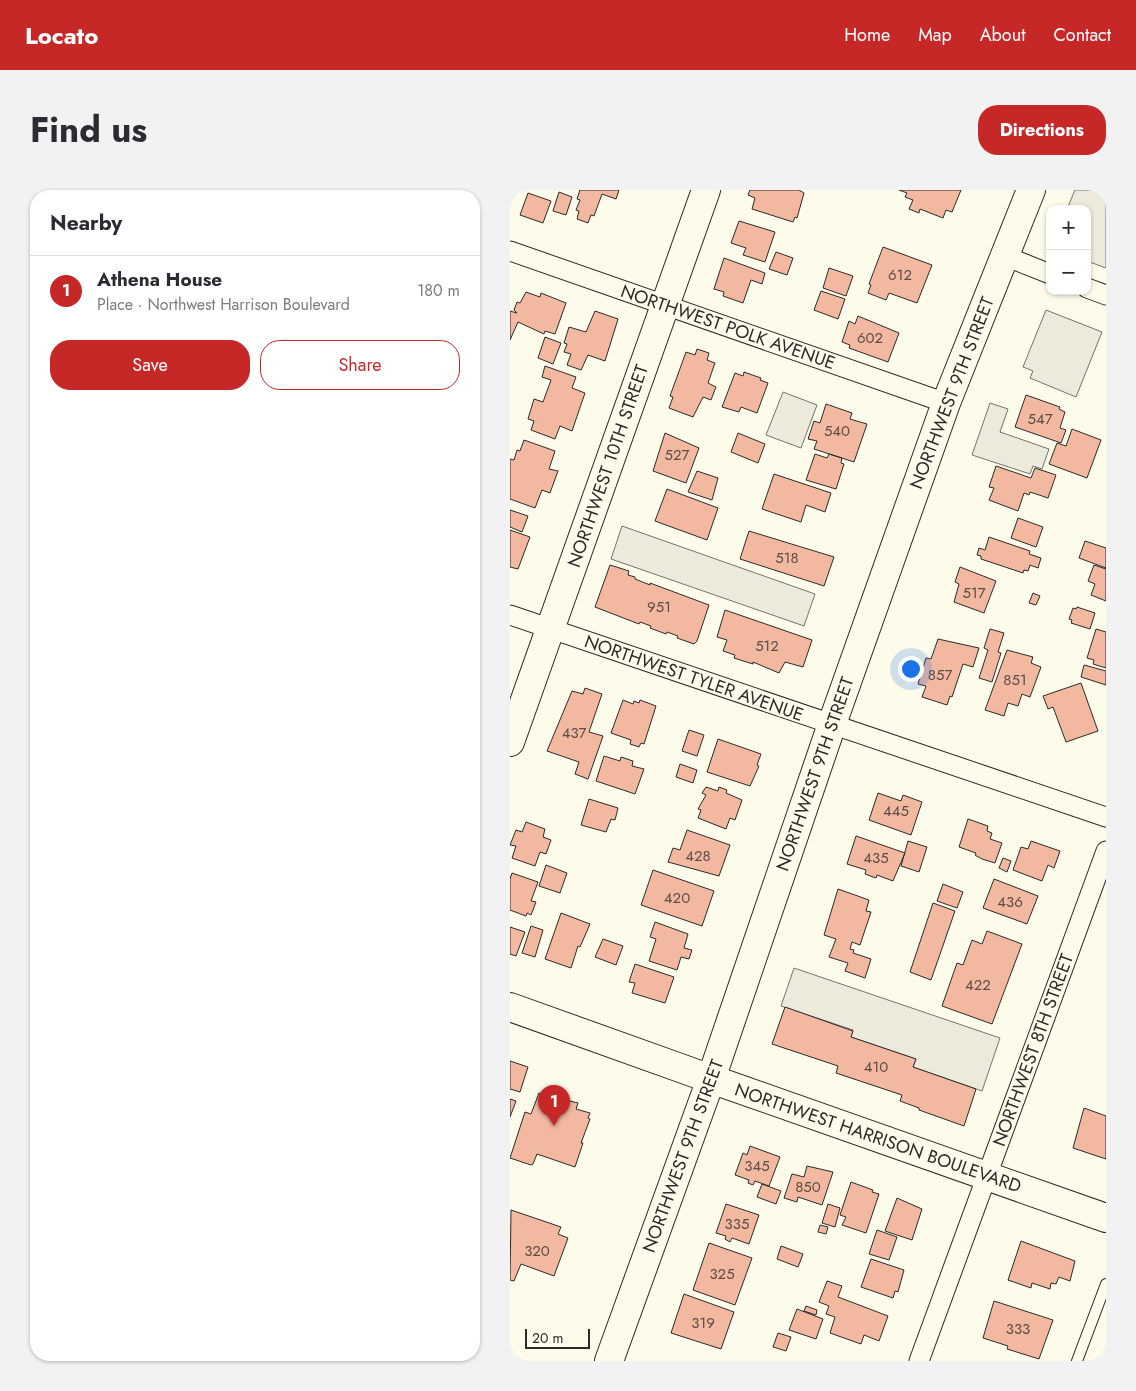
<!DOCTYPE html>
<meta charset="utf-8">
<style>
:root{--surface:#fff;--page:#f2f2f3;--text:#2b2b33;--muted:#7c7c81;--line:#e1e1e2;--accent:#c62828}
body{margin:0;font-family:Jost,sans-serif;background:var(--page);color:var(--text)}
.controls{position:absolute;right:15px;top:15px;display:grid;overflow:hidden;border-radius:10px;box-shadow:0 1px 4px #0004}
.controls button{width:45px;height:45px;display:grid;place-items:center;padding:0;border:0;border-bottom:1px solid var(--line);background:var(--surface);color:var(--text);font:25px sans-serif}
.scale{position:absolute;left:15px;bottom:12px;width:65px;box-sizing:border-box;padding-left:5px;border:2px solid #2b2b2b;border-top:0;font-size:14px;line-height:18px;white-space:nowrap;color:#2b2b2b;-webkit-text-stroke:4px #fdfbea;paint-order:stroke}
.you{position:absolute;left:400px;top:478px;width:18px;height:18px;margin:-12px;border:4px solid #fff;border-radius:50%;background:#1a73e8;box-shadow:0 0 0 8px #1a73e833}
.badge{display:grid;place-items:center;width:32px;height:32px;border-radius:50%;background:var(--accent);color:#fff;font-size:16px;font-weight:700}
.pin{position:absolute;translate:-50% -41px;filter:drop-shadow(0 1px 2px #0008)}
.pin::after{content:'';position:absolute;top:26px;width:18px;height:15px;background:inherit;clip-path:polygon(0 0,100% 0,50% 100%)}
.list{margin:0;padding:0;list-style:none}
h2{display:flex;justify-content:space-between;align-items:center;height:65px;margin:0;padding:0 20px;font-size:21px}
h2 small{font-size:16px;font-weight:400;color:var(--muted)}
.list li{display:grid;grid-template-columns:32px 1fr auto;gap:15px;align-items:center;box-sizing:border-box;height:70px;padding:0 20px;border-top:1px solid var(--line)}
.list b{display:block;font-size:19px;white-space:nowrap}
.list p{margin:0;font-size:16px;white-space:nowrap;color:var(--muted)}
.list em{font-size:16px;font-style:normal;color:var(--muted)}
.actions{display:flex;gap:10px;padding:15px 20px}
.actions a{flex:1;padding:11px 0;border:1px solid var(--accent);border-radius:20px;text-align:center;font-size:18px;color:var(--accent)}
.actions .main{background:var(--accent);color:#fff}
.map{position:relative;flex:none;width:596px;height:1171px;overflow:hidden;border-radius:20px}
header{display:flex;align-items:center;gap:30px;box-sizing:border-box;height:70px;padding:0 25px;background:var(--accent);color:#fff}
header strong{font-size:24px}
nav{display:flex;gap:28px;margin-inline-start:auto;font-size:18px}
.intro{display:flex;align-items:center;justify-content:space-between;box-sizing:border-box;height:120px;padding:0 30px}
h1{margin:0;font-size:35px}
.button{padding:12px 22px;border-radius:20px;background:var(--accent);color:#fff;font-size:18px;font-weight:700}
main{display:flex;gap:30px;padding:0 30px}
aside{flex:1;background:var(--surface);border-radius:20px;box-shadow:0 1px 4px #0004}
.map>svg:first-child{display:block}
.parking{fill:#eceadb;stroke:#74746e}
.building{fill:#f2b8a0;stroke:#2b2b2b}
.lines{fill:none;stroke-linecap:round;stroke-linejoin:round}
.lane-casing{stroke:#2b2b2b;stroke-width:12}
.street-casing{stroke:#2b2b2b;stroke-width:21}
.secondary-casing{stroke:#2b2b2b;stroke-width:30}
.primary-casing{stroke:#2b2b2b;stroke-width:30}
.lane{stroke:#fdfbea;stroke-width:10}
.street{stroke:#fdfbea;stroke-width:19}
.secondary{stroke:#fdfbea;stroke-width:28}
.primary{stroke:#fdfbea;stroke-width:28}
.labels{text-anchor:middle;stroke-width:4;stroke-linejoin:round;paint-order:stroke}
.number-label{font-size:15px;fill:#5d4e48}
.street-label{font-size:18px;fill:#2b2b2b;stroke:#fdfbea}
</style>
<header>
<strong>Locato</strong>
<nav><a>Home</a><a>Map</a><a>About</a><a>Contact</a></nav>
</header>
<div class="intro"><h1>Find us</h1><a class="button">Directions</a></div>
<main>
<aside>
<h2>Nearby<small></small></h2>
<ul class="list">
<li><span class="badge">1</span><div><b>Athena House</b><p>Place · Northwest Harrison Boulevard</p></div><em>180 m</em></li>
</ul>
<div class="actions"><a class="main">Save</a><a>Share</a></div>
</aside>
<div class="map">
<svg width="596" height="1171" viewBox="0 0 596 1171">
<rect width="100%" height="100%" fill="#fdfbea"/>
<path class="parking" d="M565,0H596V78L577,71V19H557Z
M536,120L592,142L566,207L520,188L523,181L513,177Z
M273,202L307,215L291,258L256,245Z
M480,213L498,219L490,242L539,259L532,279L523,276L520,284L462,265Z
M112,336L305,404L294,436L101,369Z
M284,778L490,848L472,901L403,877L406,869L341,847L343,840L271,816Z"/>
<path class="building" d="M70,0H109L106,9L92,4L84,26L81,25L78,33L67,29L69,21L66,20L70,10L67,9Z
M240,0H289L294,3L287,28L285,27L283,32L242,19L245,8L238,5Z
M389,0H451L442,22L436,20L433,28L410,19L409,23L399,19L403,10L395,7L397,3Z
M49,2L62,7L56,25L43,21Z
M18,3L41,11L33,33L10,25Z
M229,31L265,42L255,72L233,65L236,58L221,53Z
M373,57L422,75L407,113L379,103L376,110L358,103L361,95L359,94Z
M266,62L283,68L277,85L259,79Z
M214,68L255,83L252,94L241,90L233,113L213,106L214,102L204,99Z
M319,78L343,86L336,106L313,98Z
M311,101L335,109L328,129L304,120Z
M16,102L30,107L31,103L56,113L45,144L35,141L34,144L8,132L0,150V121L7,123L4,120L7,112L10,113Z
M85,121L108,129L95,171L78,165L71,180L57,175L61,164L54,162L57,154L54,153L59,137L76,142Z
M348,126L389,143L378,172L339,158L340,155L332,152L339,131L345,134Z
M35,147L51,153L43,174L28,168Z
M187,159L199,163L197,170L205,173L198,193L206,197L201,210L193,207L183,227L159,218L163,207L160,206L176,162L185,165Z
M35,176L66,187L62,198L75,203L62,241L50,236L45,249L21,240L24,231L18,229L24,209L33,212L41,190L32,187Z
M234,182L251,188L250,190L258,193L247,223L231,217L229,222L212,217L225,183L233,186Z
M516,205L550,217L549,219L555,222L550,238L556,240L551,253L505,237Z
M316,214L342,223L340,229L357,234L344,272L304,259L307,251L298,249L304,231L310,233Z
M562,239L591,250L577,288L539,274L547,253L556,256Z
M155,243L189,258L176,293L143,281Z
M228,243L255,254L248,273L221,262Z
M14,250L45,261L39,279L48,281L40,303L32,300L25,318L0,309V269L4,270L7,260L10,261Z
M305,264L317,268L319,264L332,268L331,273L334,274L326,299L296,290Z
M486,276L521,288L525,278L546,285L538,308L520,302L519,305L514,303L508,321L479,310L484,298L479,297Z
M187,281L208,288L202,310L178,302Z
M264,284L321,303L315,322L296,315L291,332L252,319Z
M157,299L208,318L197,350L145,331Z
M0,320L18,326L12,342L0,337Z
M508,328L533,337L526,357L501,348Z
M0,340L20,347L8,379L0,377Z
M239,341L324,367L314,396L230,369Z
M479,347L520,361L519,364L531,368L528,378L520,375L518,381L514,380L513,383L471,369V366L467,365L469,358L475,360Z
M575,351L596,358V378L569,368Z
M100,375L119,381L118,385L125,387V389L140,395V393L199,415L187,451L184,454L167,448L168,446L157,442L156,444L140,438L141,436L130,432L129,434L85,417Z
M584,375L596,379V411L581,405L585,394L578,391Z
M450,377L486,391L474,423L444,412L449,394L445,392Z
M523,403L530,406L526,415L519,413Z
M567,417L585,423L580,439L561,433L562,430L559,429L563,418L566,419Z
M215,420L302,450L293,477L275,472L269,483L243,472V474L224,468L225,465L213,461L217,450L207,447Z
M480,439L494,443L488,462L491,463L482,492L469,488L478,460L474,458Z
M586,439L596,442V478L583,474L584,470L577,468Z
M428,449L469,458L463,477L453,474L442,507L440,506L437,515L412,507L416,496L408,494L416,468L421,469Z
M497,460L523,467L521,473L531,477L520,507L512,504L508,516L498,513L494,526L475,520Z
M574,475L596,481V495L571,487Z
M571,493L588,541L556,552L543,517L538,519L533,506Z
M75,498L92,504L79,542L93,546L78,589L65,584L69,572L37,561L62,501L73,504Z
M113,510L123,514L124,511L129,513L130,510L146,516L134,554L131,553L129,557L120,554L121,550L101,543Z
M179,540L194,545L187,566L172,561Z
M208,549L251,564L247,575L249,576L240,596L197,582Z
M94,566L110,571L111,567L123,571L122,576L134,579L125,604L86,591Z
M170,574L187,580L183,593L166,587Z
M196,597L208,601L209,597L217,600L216,603L232,610L225,630L220,628L216,639L188,628L191,620L188,619L196,605L192,603Z
M368,603L391,611L393,605L412,612L401,645L359,630Z
M79,609L108,618L105,630L101,629L96,642L71,635Z
M458,629L478,636L477,641L482,643L480,649L492,653L485,673L472,669L465,665L466,663L449,657Z
M16,632L35,639L33,647L41,650L36,664L30,662L25,676L2,668L6,656L0,655L6,640L12,642Z
M177,640L220,655L209,686L158,672L163,658L170,660Z
M346,646L395,663L383,691L367,685L366,688L355,684L356,680L337,674Z
M398,651L417,657L409,682L391,676Z
M521,651L550,661L544,678L538,675L532,691L503,680L511,657L518,659Z
M493,668L501,671L497,682L489,678Z
M36,675L57,683L50,703L29,696Z
M143,680L204,701L192,736L131,715Z
M2,683L28,692L21,711L26,712L21,725L17,723L16,726L0,720V689Z
M484,689L528,706L517,734L473,718Z
M433,694L453,702L447,718L427,711Z
M328,699L359,710L356,721L361,722L350,755L342,752L340,759L344,760L343,763L361,769L355,788L335,781L338,773L319,767L326,749L314,745Z
M423,713L445,721L421,790L400,782Z
M51,723L80,734L70,757L68,756L61,778L35,769Z
M145,732L178,744L174,758L182,760L179,769L171,767L167,780L139,771L146,749L140,747Z
M21,736L33,740L25,767L12,763Z
M0,737L15,742L6,766L0,764Z
M477,741L512,754L482,834L432,816L447,773L453,775L462,750L472,754Z
M93,749L113,756L106,775L85,767Z
M125,774L164,787L155,813L122,803L125,793L119,792Z
M275,817L343,841L341,847L406,869L403,877L466,899L454,936L409,920V918L390,911L392,905L326,883L328,876L262,854Z
M0,871L18,877L10,902L0,899Z
M29,903L68,913L66,919L80,923L78,928L80,929L71,953H73L65,977L27,964L23,974L21,975L0,968L15,922L21,924Z
M0,909L6,911L0,927Z
M574,918L596,926V969L563,958Z
M240,956L270,967L259,996L245,991L243,995L238,993L239,990L225,985L233,963L237,965Z
M297,976L323,982L312,1015L288,1007L287,1012L274,1008L282,984L294,987Z
M341,992L363,1000L362,1002L369,1004L356,1043L332,1035L336,1027L330,1025Z
M252,994L271,1001L266,1014L247,1007Z
M387,1008L412,1019L402,1050L375,1041Z
M216,1014L249,1025L239,1054L222,1048L220,1052L215,1049L216,1046L206,1043Z
M318,1014L330,1018L325,1037L312,1033Z
M1,1020L51,1037L48,1044L58,1048L44,1086L11,1074L4,1091L0,1090Z
M310,1035L318,1037L316,1044L308,1042Z
M367,1040L387,1047L379,1070L359,1064Z
M511,1051L565,1071L560,1091L549,1087L546,1094L541,1093L540,1099L522,1093L521,1098L498,1090Z
M199,1053L242,1068L225,1115L183,1100Z
M271,1056L293,1064L288,1077L267,1069Z
M361,1069L394,1080L388,1102L385,1101L383,1108L351,1097Z
M317,1091L332,1096L328,1107L378,1126L369,1151L354,1145L351,1154L320,1143L325,1127L316,1124L319,1116L309,1112Z
M174,1104L224,1122L211,1159L161,1143Z
M484,1111L543,1130L529,1169L497,1159L498,1156L473,1148Z
M296,1116L307,1120L306,1125L294,1121Z
M287,1119L313,1129L306,1149L279,1140Z
M268,1143L281,1147L276,1161L263,1157Z"/>
<g class="lines">
<g class="lane-casing">
<path id="lane" d="M567,1171L596,1094"/>
</g>
<g class="street-casing">
<path id="street" d="M0,61L436,213
M495,66L540,84
M577,98L596,105
M0,425L596,627
M409,1171L596,661"/>
</g>
<g class="secondary-casing">
<path id="secondary" d="M0,552L196,0
M0,817L201,889"/>
</g>
<g class="primary-casing">
<path id="primary" d="M201,889L596,1028
M99,1171L201,889L322,534L436,213L521,0"/>
</g>
<use href="#lane" class="lane"/>
<use href="#street" class="street"/>
<use href="#secondary" class="secondary"/>
<use href="#primary" class="primary"/>
</g>
<g class="labels">
<g class="number-label">
<text x="390" y="90">612</text>
<text x="360" y="153">602</text>
<text x="530" y="234">547</text>
<text x="327" y="246">540</text>
<text x="167" y="270">527</text>
<text x="277" y="373">518</text>
<text x="464" y="408">517</text>
<text x="149" y="422">951</text>
<text x="257" y="461">512</text>
<text x="430" y="490">857</text>
<text x="505" y="495">851</text>
<text x="64" y="548">437</text>
<text x="386" y="626">445</text>
<text x="188" y="671">428</text>
<text x="366" y="673">435</text>
<text x="167" y="713">420</text>
<text x="500" y="717">436</text>
<text x="468" y="800">422</text>
<text x="366" y="882">410</text>
<text x="247" y="981">345</text>
<text x="298" y="1002">850</text>
<text x="227" y="1039">335</text>
<text x="27" y="1066">320</text>
<text x="212" y="1089">325</text>
<text x="193" y="1138">319</text>
<text x="508" y="1144">333</text>
</g>
<g class="street-label">
<text transform="translate(218 137) rotate(19)" y="6">NORTHWEST POLK AVENUE</text>
<text transform="translate(442 203) rotate(-69)" y="6">NORTHWEST 9TH STREET</text>
<text transform="translate(98 276) rotate(-71)" y="6">NORTHWEST 10TH STREET</text>
<text transform="translate(184 488) rotate(19)" y="6">NORTHWEST TYLER AVENUE</text>
<text transform="translate(305 584) rotate(-71)" y="6">NORTHWEST 9TH STREET</text>
<text transform="translate(523 860) rotate(-70)" y="6">NORTHWEST 8TH STREET</text>
<text transform="translate(368 948) rotate(19)" y="6">NORTHWEST HARRISON BOULEVARD</text>
<text transform="translate(173 966) rotate(-70)" y="6">NORTHWEST 9TH STREET</text>
</g>
</g>
</svg>
<div class="controls">
<button>+</button>
<button>−</button>
</div>
<div class="scale">20 m</div>
<div class="you"></div>
<div class="pin badge" style="left:44px;top:936px">1</div>
</div>
</main>
